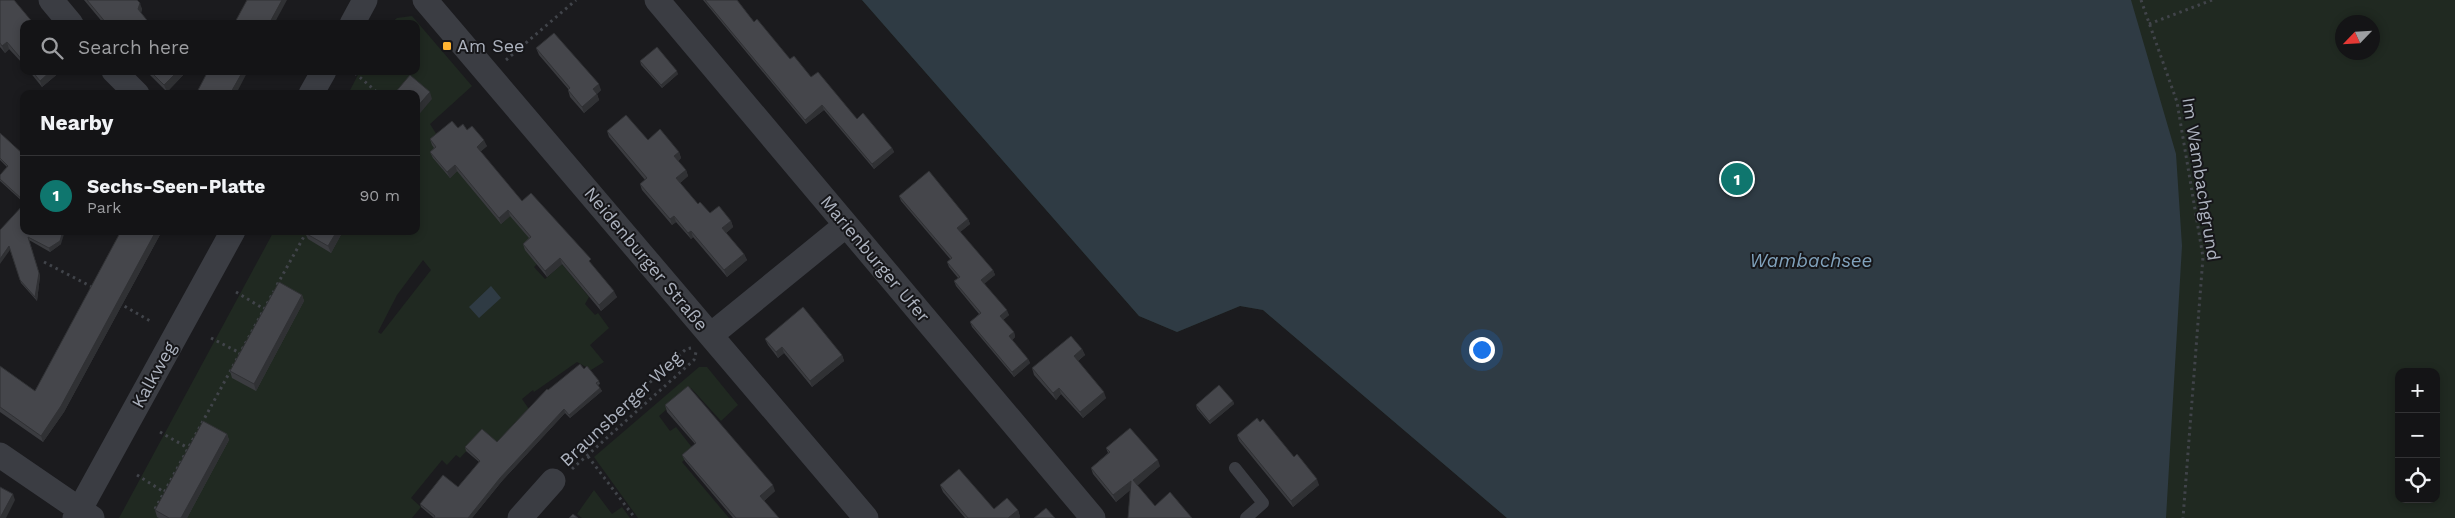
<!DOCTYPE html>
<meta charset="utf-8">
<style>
:root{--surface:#141416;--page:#212123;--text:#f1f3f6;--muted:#9d9ea1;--line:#333335;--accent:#0f766e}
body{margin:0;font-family:"Work Sans",sans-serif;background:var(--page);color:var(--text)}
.controls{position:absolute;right:15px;bottom:15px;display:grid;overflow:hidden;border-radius:10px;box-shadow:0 2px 8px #0003}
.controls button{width:45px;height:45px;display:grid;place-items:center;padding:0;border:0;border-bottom:1px solid var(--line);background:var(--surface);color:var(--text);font:25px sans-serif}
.compass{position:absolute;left:2335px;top:15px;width:45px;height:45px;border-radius:50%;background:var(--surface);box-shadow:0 2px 8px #0003;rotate:245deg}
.you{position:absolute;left:1481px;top:349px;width:18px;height:18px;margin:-12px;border:4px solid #fff;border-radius:50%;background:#1a73e8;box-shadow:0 0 0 8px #1a73e833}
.badge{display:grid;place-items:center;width:32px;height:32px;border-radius:50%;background:var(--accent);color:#fff;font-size:16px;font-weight:700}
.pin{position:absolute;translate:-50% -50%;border:2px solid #fff;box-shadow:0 1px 5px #0006}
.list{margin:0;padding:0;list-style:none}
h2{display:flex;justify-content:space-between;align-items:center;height:65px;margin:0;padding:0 20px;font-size:21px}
h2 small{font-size:16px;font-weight:400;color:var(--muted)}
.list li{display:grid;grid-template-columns:32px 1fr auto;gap:15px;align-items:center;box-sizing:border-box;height:80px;padding:0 20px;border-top:1px solid var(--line)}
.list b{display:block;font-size:19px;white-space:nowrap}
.list p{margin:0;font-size:16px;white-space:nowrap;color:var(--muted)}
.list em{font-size:16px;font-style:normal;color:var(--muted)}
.icon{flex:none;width:28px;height:28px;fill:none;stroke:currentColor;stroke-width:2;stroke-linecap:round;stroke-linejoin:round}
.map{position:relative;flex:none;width:2455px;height:518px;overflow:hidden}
.search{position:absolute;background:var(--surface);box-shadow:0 2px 8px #0003;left:20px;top:20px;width:400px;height:55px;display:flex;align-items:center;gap:12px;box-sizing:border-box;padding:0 18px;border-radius:10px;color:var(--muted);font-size:19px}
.panel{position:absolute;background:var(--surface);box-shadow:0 2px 8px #0003;left:20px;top:90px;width:400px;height:145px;border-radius:10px}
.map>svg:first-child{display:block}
.green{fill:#202921;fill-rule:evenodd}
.water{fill:#2f3b44}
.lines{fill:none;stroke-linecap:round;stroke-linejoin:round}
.path{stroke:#41444a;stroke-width:3;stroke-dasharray:2.5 4;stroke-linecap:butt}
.service{stroke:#3b3d43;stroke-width:12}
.minor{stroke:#3b3d43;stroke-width:25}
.wall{fill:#3b3c40}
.shaded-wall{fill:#303134}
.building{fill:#45464b;stroke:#303134}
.poi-dot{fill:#ffb331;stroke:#161619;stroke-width:2}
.labels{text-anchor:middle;stroke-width:4;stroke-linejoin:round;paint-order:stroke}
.poi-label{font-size:18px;fill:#acb2be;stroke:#161619;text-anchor:start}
.street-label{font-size:18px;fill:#acb2be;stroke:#161619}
.water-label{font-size:19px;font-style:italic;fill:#81a2bc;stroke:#161619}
</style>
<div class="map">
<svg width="2455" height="518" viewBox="0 0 2455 518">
<rect width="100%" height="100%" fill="#1b1b1e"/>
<path class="green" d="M862,0H2455V518H1507L1263,310L1240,306L1177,332L1139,316ZM2342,22H2372V52H2342ZM2399,372H2436V499H2399Z
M412,16L472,86L430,124L459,170L507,187L536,241L537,264L534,267L545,279L562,264L589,297L585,304L595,315L598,313L609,328L590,345L604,362L591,370L577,362L534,392L533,390L522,399L531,412L499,446L483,433L460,458L456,455L447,465L442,460L411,498L421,507L412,518H119L274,231H416V94H348L360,71H416V24H390L397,18ZM423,260L431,270L381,334L378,332L397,295Z
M699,367H707L738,405L721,421L691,388L659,416L670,431L676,427L694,450L682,462L729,518H638L594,457Z
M594,490L612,514L622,507L630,518H582L577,514Z"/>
<path class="water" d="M862,0H2131L2176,154L2182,246L2166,518H1507L1263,310L1240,306L1177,332L1139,316Z
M491,286L501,298L479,318L469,307Z"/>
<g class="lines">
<path class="path" d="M2141,0L2177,102L2203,257L2183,518
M2149,24L2212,0
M506,60L576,0
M355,73L379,94
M44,262L94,288
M277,285L307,231
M236,292L264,309
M119,303L152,322
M211,338L240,353
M160,432L188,448
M580,446L635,518
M564,462L686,349L691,348
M572,469L694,360L696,352
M137,475L164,492
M155,509L274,291"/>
<path class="service" d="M1235,468L1263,503L1246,518"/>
<path class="minor" d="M51,0L71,24
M425,0L866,518
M657,0L1093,518
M352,24L365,0
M114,71L137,94
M311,94L324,71
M711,335L846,225
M0,455L92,518
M75,518L233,231
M520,518L553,481"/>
</g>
<path class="wall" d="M0,0L24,24V65L9,49L5,53L0,47Z
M84,0H137L142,9L141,13L150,24H104Z
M703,0H737L754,22L790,59L857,119L892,148L894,152L874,169L824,110L806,124Z
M536,48L601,90L597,94L599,100L584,113L570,97L568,90H569L539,55Z
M640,61L678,74L662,88L641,65Z
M29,71H61L42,87Z
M146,71H187L167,92Z
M458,128L467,130L487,146L480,152L522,201L593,266L617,297L601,311L562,264L547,277L525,250L523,244L529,238L510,216L501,224L457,171L450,178L433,158L430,152L434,148L432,145L430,139Z
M607,131L648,140L679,152L681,158L678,161L686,170L688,176L680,183L698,204L710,213L731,221L733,227L726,233L744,254L747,260L727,277L693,237L691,239L676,222L672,225L642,190L640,184L645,180L609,137Z
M0,133L24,155V203L0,181V175L7,167L0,160Z
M899,196L968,219L970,224L960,232L993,270L995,275L984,283L1009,315L1003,320L1014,332L1015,337L1012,340L1028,359L1030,363L1014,377L972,327L970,322L979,314L956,286L954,281L958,278L949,267L947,262L951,260L901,201Z
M0,230L61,244L50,252L29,240L40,276L37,301L21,283L10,250Z
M121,231H162L64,412L43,442L0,412V366L35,391Z
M306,231H343L331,253L308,239L305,233Z
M302,295L304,301L256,391L232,378L230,371Z
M765,339L842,355L844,361L812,387L784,353L778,358L768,345Z
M1082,349L1085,355L1078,361L1106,398L1083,418L1061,394L1056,400L1034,375L1032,368Z
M584,369L599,381L600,384L598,385L602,391L570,418L565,413L502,481L472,518H434L421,507L420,504L458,487L479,462L466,451L465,447L497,442L548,390Z
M1233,401L1234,404L1210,424L1197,409L1196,405Z
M665,405L775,491L764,501L779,518H733L685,461L682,455L695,444L667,412Z
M227,434L229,440L187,518H159L157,517L155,510Z
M1237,435L1294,457L1319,485L1293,507L1239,441Z
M1106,448L1160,466L1137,485L1155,506L1192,518H1128L1130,490L1116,502L1093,474L1091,468L1108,453Z
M940,485L994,509L1018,510L1020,517L1019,518H965L943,492Z"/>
<path class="shaded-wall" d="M282,0H287L274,24H269Z
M140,3L142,9L140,16L138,9Z
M7,42L9,49L5,53L2,46Z
M51,71H61L42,87L40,81Z
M178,71H187L167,92L164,85Z
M243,71H248L236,94H230Z
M677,71L678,74L662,88L661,85Z
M599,84L601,90L595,95L593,89Z
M430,92L432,99L416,118V108Z
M597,94L599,100L584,113L582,107Z
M822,105L824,110L806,124L805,120Z
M484,140L487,146L479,153L477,147Z
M892,148L894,152L874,169L872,164Z
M679,152L681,158L677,162L674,156Z
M455,165L457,171L450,178L447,172Z
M686,170L688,176L679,184L676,178Z
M508,210L510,216L501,224L499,218Z
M674,216L676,222L672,225L670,219Z
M968,219L970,224L959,233L957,228Z
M731,221L733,227L725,234L722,228Z
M63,231H65L61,244L50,252L49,248Z
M156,231H162L64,412L43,442L41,436Z
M337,231H343L331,253L328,246Z
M691,231L693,237L691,239L688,233Z
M28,237L40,276L37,301L35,297Z
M9,246L10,250L0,264V259Z
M744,254L747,260L727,277L724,270Z
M560,258L562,264L547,277L545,271Z
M993,270L995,275L983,285L981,280Z
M614,291L617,297L601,311L599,305Z
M302,295L304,301L256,391L254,384Z
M1007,310L1009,315L1002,321L1000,316Z
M1014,332L1015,337L1011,341L1009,336Z
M782,347L784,353L778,358L776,352Z
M1082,349L1085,355L1076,362L1074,356Z
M842,355L844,361L812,387L810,381Z
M1028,359L1030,363L1014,377L1012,372Z
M600,388L602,391L570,418L569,415Z
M1059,388L1061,394L1056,400L1053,393Z
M1104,392L1106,398L1083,418L1080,412Z
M1233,401L1234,404L1210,424L1209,421Z
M564,409L565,413L502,481L472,518H468L500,478Z
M227,434L229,440L187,518H181Z
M1158,460L1160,466L1136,487L1133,480Z
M1317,479L1319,485L1293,507L1291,501Z
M1131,481L1134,487L1116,502L1113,495Z
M773,485L775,491L763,502L760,496Z
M13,494L15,500L6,518H0Z
M1018,510L1020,517L1019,518H1008Z"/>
<path class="building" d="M0,0H14L34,24H24V62L7,42L2,46L0,43Z
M87,0H137L140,3L138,9L150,24H107Z
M247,0H282L269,24H234Z
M705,0H737L754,22L757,19L790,59L794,56L811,77L818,72L857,119L863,113L892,148L872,164L822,105L805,120Z
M554,33L599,84L593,89L597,94L582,107L568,90L570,88L536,48Z
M657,47L677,71L661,85L640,61Z
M32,71H51L40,81Z
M150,71H178L164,85Z
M208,71H243L230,94H196Z
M410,75L430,92L416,108V94H394Z
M626,115L648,140L660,129L679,152L674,156L686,170L676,178L698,204L700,202L710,213L719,206L731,221L722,228L744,254L724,270L691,231L688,233L674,216L670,219L640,184L647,178L607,131Z
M452,121L458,128L463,124L467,130L472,126L484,140L477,147L522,201L531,193L591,259L589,261L614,291L599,305L560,258L545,271L523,244L531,237L508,210L499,218L455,165L447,172L430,152L436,147L430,139Z
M0,133L24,155V201L0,179V175L8,166L0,158Z
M929,171L968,219L957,228L993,270L981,280L1007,310L1000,316L1014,332L1009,336L1028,359L1012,372L970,322L981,313L954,281L960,277L947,262L952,258L899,196Z
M24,204V231H63L60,241L49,248L28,237L39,273L35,297L20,280L9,246L0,259V230Z
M121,231H156L61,406L41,436L0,407V366L35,391Z
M306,231H337L328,246L305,233Z
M279,282L302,295L254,384L230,371Z
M803,307L842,355L810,381L782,347L776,352L765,339Z
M1071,336L1082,349L1074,356L1104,392L1080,412L1059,388L1053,393L1032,368Z
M580,364L584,369L587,366L599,381L596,383L600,388L569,415L564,409L500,478L468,518H434L435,516L420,504L443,475L458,487L480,461L465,447L482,429L497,442L547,389L548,390Z
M1219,385L1233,401L1209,421L1196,405Z
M688,386L773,485L760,496L779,518H736L682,455L696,443L665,405Z
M1257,418L1260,422L1263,419L1294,457L1297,454L1317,479L1291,501L1237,435Z
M203,421L227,434L181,518H169L155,510Z
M1130,428L1158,460L1133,480L1155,506L1170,492L1192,518H1128L1131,481L1113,495L1091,468L1110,452L1106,448Z
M959,469L994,509L1007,498L1018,510L1008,518H968L940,485Z
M0,487L13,494L0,518Z
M1046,508L1055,518H1034Z
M573,514L578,518H569Z"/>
<rect class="poi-dot" x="442" y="41" width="10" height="10" rx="2.5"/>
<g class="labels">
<g class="poi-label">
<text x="457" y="52">Am See</text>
</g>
<g class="street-label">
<text transform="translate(2201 179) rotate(81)" y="6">Im Wambachgrund</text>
<text transform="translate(646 259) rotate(50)" y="6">Neidenburger Straße</text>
<text transform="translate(875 259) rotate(50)" y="6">Marienburger Ufer</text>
<text transform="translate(154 375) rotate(-61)" y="6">Kalkweg</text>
<text transform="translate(621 409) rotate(-43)" y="6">Braunsberger Weg</text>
</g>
<g class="water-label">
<text x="1811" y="267">Wambachsee</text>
</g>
</g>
</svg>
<div class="controls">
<button>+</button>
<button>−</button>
<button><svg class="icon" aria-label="locate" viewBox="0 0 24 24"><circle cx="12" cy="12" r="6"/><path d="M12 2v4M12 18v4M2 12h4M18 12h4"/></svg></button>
</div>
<svg class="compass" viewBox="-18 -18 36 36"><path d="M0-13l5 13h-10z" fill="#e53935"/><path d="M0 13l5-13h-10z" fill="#9d9ea1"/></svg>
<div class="you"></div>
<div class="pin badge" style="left:1737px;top:179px">1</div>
<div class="search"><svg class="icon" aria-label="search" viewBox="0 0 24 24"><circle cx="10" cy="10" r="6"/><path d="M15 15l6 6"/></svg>Search here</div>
<section class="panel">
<h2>Nearby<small></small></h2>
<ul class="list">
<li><span class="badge">1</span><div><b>Sechs-Seen-Platte</b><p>Park</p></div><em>90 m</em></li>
</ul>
</section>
</div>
